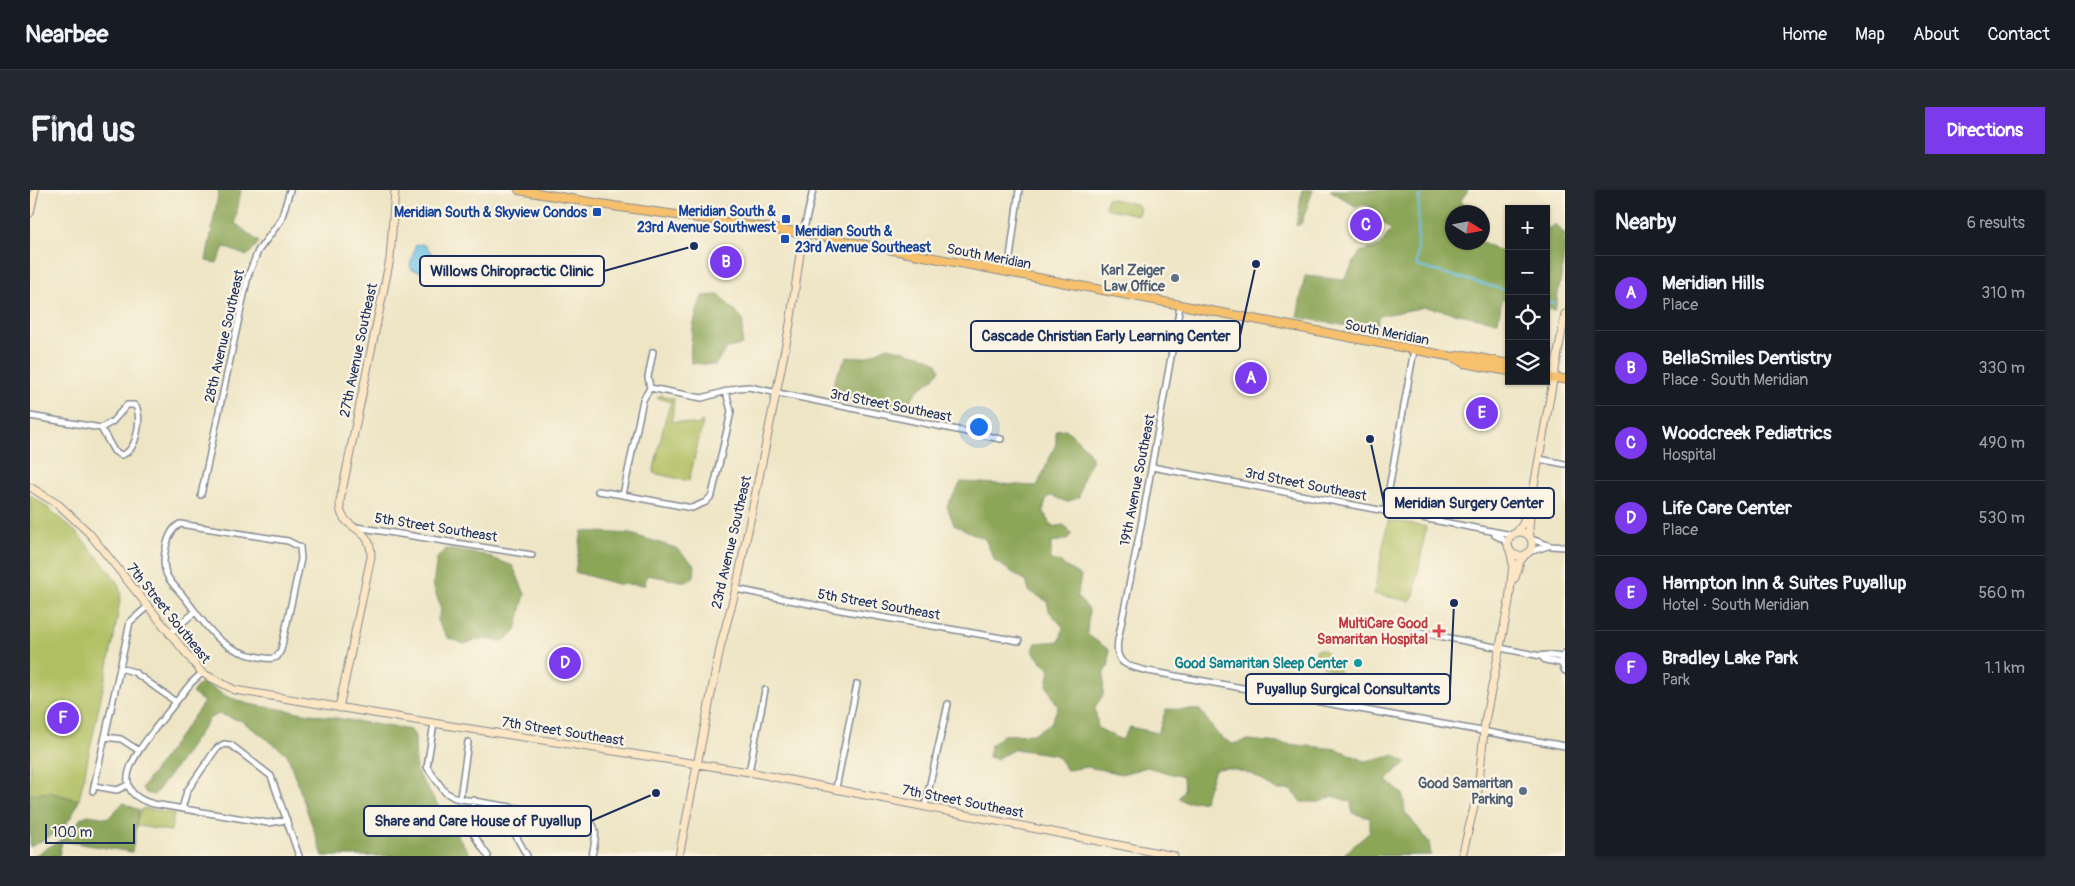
<!DOCTYPE html>
<meta charset="utf-8">
<style>
:root{--surface:#171b24;--page:#242831;--text:#f1f3f6;--muted:#9ea1a6;--line:#363941;--accent:#7c3aed}
body{margin:0;font-family:Pangolin,sans-serif;background:var(--page);color:var(--text)}
.controls{position:absolute;right:15px;top:15px;display:grid;overflow:hidden;border-radius:0px;box-shadow:0 1px 4px #0004}
.controls button{width:45px;height:45px;display:grid;place-items:center;padding:0;border:0;border-bottom:1px solid var(--line);background:var(--surface);color:var(--text);font:25px sans-serif}
.compass{position:absolute;left:1415px;top:15px;width:45px;height:45px;border-radius:50%;background:var(--surface);box-shadow:0 1px 4px #0004;rotate:101deg}
.scale{position:absolute;left:15px;bottom:12px;width:90px;box-sizing:border-box;padding-left:5px;border:2px solid #1b2f5e;border-top:0;font-size:14px;line-height:18px;white-space:nowrap;color:#1b2f5e;-webkit-text-stroke:4px #fcf5e5;paint-order:stroke}
.you{position:absolute;left:948px;top:236px;width:18px;height:18px;margin:-12px;border:4px solid #fff;border-radius:50%;background:#1a73e8;box-shadow:0 0 0 8px #1a73e833}
.badge{display:grid;place-items:center;width:32px;height:32px;border-radius:50%;background:var(--accent);color:#fff;font-size:16px;font-weight:700}
.pin{position:absolute;translate:-50% -50%;border:2px solid #fff;box-shadow:0 1px 5px #0006}
.list{margin:0;padding:0;list-style:none}
h2{display:flex;justify-content:space-between;align-items:center;height:65px;margin:0;padding:0 20px;font-size:21px}
h2 small{font-size:16px;font-weight:400;color:var(--muted)}
.list li{display:grid;grid-template-columns:32px 1fr auto;gap:15px;align-items:center;box-sizing:border-box;height:75px;padding:0 20px;border-top:1px solid var(--line)}
.list b{display:block;font-size:19px;white-space:nowrap}
.list p{margin:0;font-size:16px;white-space:nowrap;color:var(--muted)}
.list em{font-size:16px;font-style:normal;color:var(--muted)}
.icon{flex:none;width:28px;height:28px;fill:none;stroke:currentColor;stroke-width:2;stroke-linecap:round;stroke-linejoin:round}
.map{position:relative;flex:none;width:1535px;height:666px;overflow:hidden;border-radius:0px}
header{display:flex;align-items:center;gap:30px;box-sizing:border-box;height:70px;padding:0 25px;background:var(--surface);border-bottom:1px solid var(--line)}
header strong{font-size:24px}
nav{display:flex;gap:28px;margin-inline-start:auto;font-size:18px}
.intro{display:flex;align-items:center;justify-content:space-between;box-sizing:border-box;height:120px;padding:0 30px}
h1{margin:0;font-size:35px}
.button{padding:12px 22px;border-radius:0px;background:var(--accent);color:#fff;font-size:18px;font-weight:700}
main{display:flex;gap:30px;padding:0 30px}
aside{flex:1;background:var(--surface);border-radius:0px;box-shadow:0 1px 4px #0004}
.map>svg:first-child{display:block}
.green{fill:#b0bf62;stroke:#667760}
.forest{fill:#8ca658;stroke:#546a5b}
.water{fill:#6ac1e7;stroke:#4278a2}
.lines{fill:none;stroke-linecap:round;stroke-linejoin:round}
.stream{stroke:#6ac1e7;stroke-width:2}
.street-casing{stroke:#848a92;stroke-width:8}
.secondary-casing{stroke:#848a92;stroke-width:9}
.primary-casing{stroke:#848a92;stroke-width:10}
.street{stroke:#fff;stroke-width:5}
.secondary{stroke:#fce6c4;stroke-width:7}
.primary{stroke:#f7c06c;stroke-width:8}
.transit-dot{fill:#1a4fb4;stroke:#fcf5e5;stroke-width:2}
.service-dot{fill:#5c6f8a;stroke:#fcf5e5;stroke-width:2}
.health-dot{fill:#e0444e;stroke:#fcf5e5;stroke-width:2}
.culture-dot{fill:#0f9aa8;stroke:#fcf5e5;stroke-width:2}
.labels{text-anchor:middle;stroke-width:4.5;stroke-linejoin:round;paint-order:stroke}
.transit-label{font-size:14px;font-weight:bold;fill:#164399;stroke:#fcf5e5;text-anchor:end}
.street-label{font-size:14px;fill:#1b2f5e;stroke:#fcf5e5}
.service-label{font-size:14px;font-weight:bold;fill:#4e5e75;stroke:#fcf5e5;text-anchor:end}
.health-label{font-size:14px;font-weight:bold;fill:#be3a42;stroke:#fcf5e5;text-anchor:end}
.culture-label{font-size:14px;font-weight:bold;fill:#0d838f;stroke:#fcf5e5;text-anchor:end}
.leader{fill:none;stroke:#1b2f5e;stroke-width:2}
.callout-dot{fill:#1b2f5e;stroke:#fcf5e5;stroke-width:2}
.callout{fill:#fcf5e5;stroke:#1b2f5e;stroke-width:2}
.callout-label{font-size:15px;text-anchor:middle;font-weight:bold;fill:#1b2f5e}
</style>
<header>
<strong>Nearbee</strong>
<nav><a>Home</a><a>Map</a><a>About</a><a>Contact</a></nav>
</header>
<div class="intro"><h1>Find us</h1><a class="button">Directions</a></div>
<main>
<div class="map">
<svg width="1535" height="666" viewBox="0 0 1535 666">
<rect width="100%" height="100%" fill="#fcf5e5"/>
<filter id="ink" filterUnits="userSpaceOnUse"><feTurbulence type="fractalNoise" baseFrequency=".02" numOctaves="2"/><feDisplacementMap in="SourceGraphic" scale="10" xChannelSelector="R" yChannelSelector="G"/><feConvolveMatrix kernelMatrix="1 2 1 2 8 2 1 2 1" color-interpolation-filters="sRGB"/></filter>
<filter id="wash" filterUnits="userSpaceOnUse"><feTurbulence type="fractalNoise" baseFrequency=".0096" numOctaves="4" result="noise"/><feDisplacementMap in="SourceGraphic" scale="20" xChannelSelector="R" yChannelSelector="G"/><feGaussianBlur stdDeviation="1.12" result="paint"/><feColorMatrix in="noise" values="0 0 0 0 0 0 0 0 0 0 0 0 0 0 0 0 0 1.4 0 .05"/><feComposite in="paint" operator="in"/></filter>
<g filter="url(#wash)">
<rect width="100%" height="100%" fill="#eee5c5"/>
<path class="green" d="M1077,8L1106,14L1110,18L1108,25L1075,18Z
M630,205L644,209L642,231L669,235L671,231L673,232L659,291L623,283L635,230L641,212L627,208Z
M0,305L11,312L46,342L81,383L88,394L91,404L84,447L49,610L0,622Z
M1358,331L1372,332L1396,337L1384,405L1380,411L1344,404Z
M1290,459L1295,461L1303,471L1311,476L1309,482C1297,482 1286,472 1286,460Z
M113,618L144,623L141,641L102,635Z"/>
<path class="forest" d="M189,0H211L205,33L229,52L217,66L194,57L187,73L176,71Z
M1272,0H1283L1271,34L1266,36Z
M1300,0H1438L1431,10L1436,22H1422V52H1453L1479,66V111L1472,109L1468,132L1395,117L1349,126L1345,141L1267,127L1275,86L1314,90L1330,62L1349,57L1361,40L1337,15L1325,16Z
M1525,34C1528,38 1534,41 1535,46C1535,66 1529,100 1525,120L1516,118V40Z
M689,105L713,129L712,155L697,158L685,175L661,173C659,149 664,129 672,106Z
M858,157L897,167L907,173L910,180L903,189L887,201L878,213L866,218L803,208C800,192 809,181 817,167H835Z
M1036,239L1058,260L1062,270L1052,292L1049,307L1037,312L1022,306L1017,307L1013,321L1022,337L1034,335L1042,344L1037,349L1021,353V370L1029,372L1051,386L1047,407L1059,419L1057,444L1079,460V475L1074,482L1073,505L1065,517L1068,538L1092,550L1100,537L1128,543L1136,519L1170,520L1188,545L1202,554L1219,550L1307,559L1335,571L1365,565L1377,573L1367,579L1357,591L1373,604L1375,622L1399,652L1401,665L1312,666L1340,642V628L1322,623L1321,612L1303,606L1289,612H1271L1262,600H1246L1222,584L1197,578L1185,579L1174,611L1155,612L1149,608L1154,599L1153,587L1117,577L1092,584L1058,577L1037,580L1026,565L985,559L966,569L959,567L960,556L973,545L1003,544L1021,533L1028,517L1017,496L1020,480L1002,462L1006,453L1030,451L1033,437L1019,421L1017,411L999,401L996,391L965,371L955,349L924,335L917,316L931,292L1007,296L1026,254V240Z
M552,341L601,344L646,358L665,375L664,387L657,392L617,385L615,395L587,394L545,382Z
M416,359L454,365L483,376L495,404L486,440L474,451L448,449L435,454L418,448L407,431L411,420L403,394L407,368Z
M170,493H173L198,507L218,514L381,540L385,546L386,581L441,666H293L257,564L212,531L189,524L180,528L146,577L124,605L116,603L112,598L174,512L162,503Z
M19,602L49,610C38,640 27,642 0,657V604Z
M93,613L109,620L102,662L32,651L29,666H4L39,645L51,628L58,625L78,628Z"/>
<path class="water" d="M392,54L397,57L412,78L410,88L401,85L399,78H395L392,82L382,80L380,76L385,57L386,55Z"/>
<g class="lines">
<path class="stream" d="M1394,0L1389,7L1387,76L1479,101
M1516,111L1524,113"/>
</g>
</g>
<g filter="url(#ink)">
<g class="lines">
<g class="street-casing">
<path id="street" d="M773,43L783,0
M978,83L989,0
M1150,116L1111,336L1088,450C1084,475 1098,476 1118,481L1535,556
M623,162L618,187L620,198L613,210L593,305L662,318L676,312L682,305L699,231L701,221L696,202
M620,198L672,208L707,198L719,197L971,249
M0,226L71,238L82,232L97,215H104L107,218C111,231 107,262 91,265L84,261L71,238
M1509,269L1535,274
M1122,277L1482,345
M568,301L593,305
M171,305L218,86L228,61L251,30L260,0
M1355,321L1384,160
M150,334L258,351L270,357L271,369L251,460L247,467C241,470 236,468 229,467C188,460 178,437 154,407C148,399 139,392 136,383C131,370 137,340 150,334Z
M326,337L502,365
M1465,345L1474,350L1479,356
M1501,349L1521,356L1535,357
M1499,362L1518,356
M706,399L799,418L989,451
M1384,441L1511,466L1516,465L1532,467
M139,444L165,422
M1535,463L1531,473L1535,481
M1511,466L1515,470L1531,473
M90,478L104,482L146,512
M172,483L161,493C150,507 139,521 127,536C109,560 73,601 124,614L238,633L257,630
M404,533L397,577L415,602L425,608L556,629C571,636 564,653 562,666
M75,547L91,549L108,560
M719,582L735,500
M64,596L87,600L98,595
M806,598L827,494
M63,601L100,432L117,417
M430,608L438,552
M444,610C437,640 441,641 458,666
M895,616L918,514
M482,617L481,637L497,666
M152,619L157,601L186,559L194,554L201,555L241,586L269,666"/>
</g>
<g class="secondary-casing">
<path id="secondary" d="M0,23L5,0
M0,297L29,315L59,343L172,483L205,500L415,535L719,582L1144,666
M1478 354a12 12 0 1 1 24 0a12 12 0 1 1-24 0Z
M1486,343L1493,334L1497,322
M1500,347L1499,338L1502,307L1535,124
M1485,388L1490,371L1496,364
M309,518L341,367C342,332 308,343 310,311L360,69L365,0
M649,666L691,454L706,399L746,204L760,134L773,43
M1432,666L1448,601L1455,531L1479,412L1483,374L1480,360"/>
</g>
<g class="primary-casing">
<path id="primary" d="M489,0L583,16L773,43L1423,167L1434,173L1479,181
M1423,167L1434,165L1479,174
M1516,188L1535,189"/>
</g>
<use href="#street" class="street"/>
<use href="#secondary" class="secondary"/>
<use href="#primary" class="primary"/>
</g>
</g>
<g class="transit-dot">
<rect x="562" y="17" width="10" height="10" rx="2.5"/>
<rect x="751" y="24" width="10" height="10" rx="2.5"/>
<rect x="750" y="44" width="10" height="10" rx="2.5"/>
</g>
<g class="service-dot">
<circle cx="1145" cy="88" r="5"/>
<circle cx="1493" cy="601" r="5"/>
</g>
<path class="health-dot" d="M1406.5 433.5h5v5h5v5h-5v5h-5v-5h-5v-5h5z"/>
<circle class="culture-dot" cx="1328" cy="473" r="5"/>
<g class="labels">
<g class="transit-label">
<text x="746" y="26">Meridian South &amp;<tspan x="746" dy="16">23rd Avenue Southwest</tspan></text>
<text x="557" y="27">Meridian South &amp; Skyview Condos</text>
<text x="765" y="46" text-anchor="start">Meridian South &amp;<tspan x="765" dy="16">23rd Avenue Southeast</tspan></text>
</g>
<g class="street-label">
<text transform="translate(959 66) rotate(11)" y="5">South Meridian</text>
<text transform="translate(1357 142) rotate(11)" y="5">South Meridian</text>
<text transform="translate(194 146) rotate(-77)" y="5">28th Avenue Southeast</text>
<text transform="translate(328 160) rotate(-78)" y="5">27th Avenue Southeast</text>
<text transform="translate(861 215) rotate(11)" y="5">3rd Street Southeast</text>
<text transform="translate(1107 290) rotate(-79)" y="5">19th Avenue Southeast</text>
<text transform="translate(1276 294) rotate(11)" y="5">3rd Street Southeast</text>
<text transform="translate(406 337) rotate(9)" y="5">5th Street Southeast</text>
<text transform="translate(701 352) rotate(-77)" y="5">23rd Avenue Southeast</text>
<text transform="translate(849 414) rotate(10)" y="5">5th Street Southeast</text>
<text transform="translate(139 423) rotate(51)" y="5">7th Street Southeast</text>
<text transform="translate(533 541) rotate(9)" y="5">7th Street Southeast</text>
<text transform="translate(933 611) rotate(11)" y="5">7th Street Southeast</text>
</g>
<g class="service-label">
<text x="1135" y="85">Karl Zeiger<tspan x="1135" dy="16">Law Office</tspan></text>
<text x="1483" y="598">Good Samaritan<tspan x="1483" dy="16">Parking</tspan></text>
</g>
<g class="health-label">
<text x="1398" y="438">MultiCare Good<tspan x="1398" dy="16">Samaritan Hospital</tspan></text>
</g>
<g class="culture-label">
<text x="1318" y="478">Good Samaritan Sleep Center</text>
</g>
</g>
<path class="leader" d="M664 56L574 81M1226 74L1210 146M1340 249L1354 313M1424 413L1420 499M626 603L561 631"/>
<g class="callout-dot">
<circle cx="664" cy="56" r="5"/>
<circle cx="1226" cy="74" r="5"/>
<circle cx="1340" cy="249" r="5"/>
<circle cx="1424" cy="413" r="5"/>
<circle cx="626" cy="603" r="5"/>
</g>
<g class="callout">
<rect x="390" y="66" width="184" height="30" rx="5"/>
<rect x="941" y="131" width="269" height="30" rx="5"/>
<rect x="1354" y="298" width="170" height="30" rx="5"/>
<rect x="1216" y="484" width="204" height="30" rx="5"/>
<rect x="334" y="616" width="227" height="30" rx="5"/>
</g>
<g class="callout-label">
<text x="482" y="86">Willows Chiropractic Clinic</text>
<text x="1076" y="151">Cascade Christian Early Learning Center</text>
<text x="1439" y="318">Meridian Surgery Center</text>
<text x="1318" y="504">Puyallup Surgical Consultants</text>
<text x="448" y="636">Share and Care House of Puyallup</text>
</g>
</svg>
<div class="controls">
<button>+</button>
<button>−</button>
<button><svg class="icon" aria-label="locate" viewBox="0 0 24 24"><circle cx="12" cy="12" r="6"/><path d="M12 2v4M12 18v4M2 12h4M18 12h4"/></svg></button>
<button><svg class="icon" aria-label="layers" viewBox="0 0 24 24"><path d="M12 4l9 5-9 5-9-5zM3 14l9 5 9-5"/></svg></button>
</div>
<svg class="compass" viewBox="-18 -18 36 36"><path d="M0-13l5 13h-10z" fill="#e53935"/><path d="M0 13l5-13h-10z" fill="#9ea1a6"/></svg>
<div class="scale">100 m</div>
<div class="you"></div>
<div class="pin badge" style="left:1221px;top:188px">A</div>
<div class="pin badge" style="left:696px;top:72px">B</div>
<div class="pin badge" style="left:1336px;top:35px">C</div>
<div class="pin badge" style="left:535px;top:473px">D</div>
<div class="pin badge" style="left:1452px;top:223px">E</div>
<div class="pin badge" style="left:33px;top:528px">F</div>
</div>
<aside>
<h2>Nearby<small>6 results</small></h2>
<ul class="list">
<li><span class="badge">A</span><div><b>Meridian Hills</b><p>Place</p></div><em>310 m</em></li>
<li><span class="badge">B</span><div><b>BellaSmiles Dentistry</b><p>Place · South Meridian</p></div><em>330 m</em></li>
<li><span class="badge">C</span><div><b>Woodcreek Pediatrics</b><p>Hospital</p></div><em>490 m</em></li>
<li><span class="badge">D</span><div><b>Life Care Center</b><p>Place</p></div><em>530 m</em></li>
<li><span class="badge">E</span><div><b>Hampton Inn &amp; Suites Puyallup</b><p>Hotel · South Meridian</p></div><em>560 m</em></li>
<li><span class="badge">F</span><div><b>Bradley Lake Park</b><p>Park</p></div><em>1.1 km</em></li>
</ul>
</aside>
</main>
